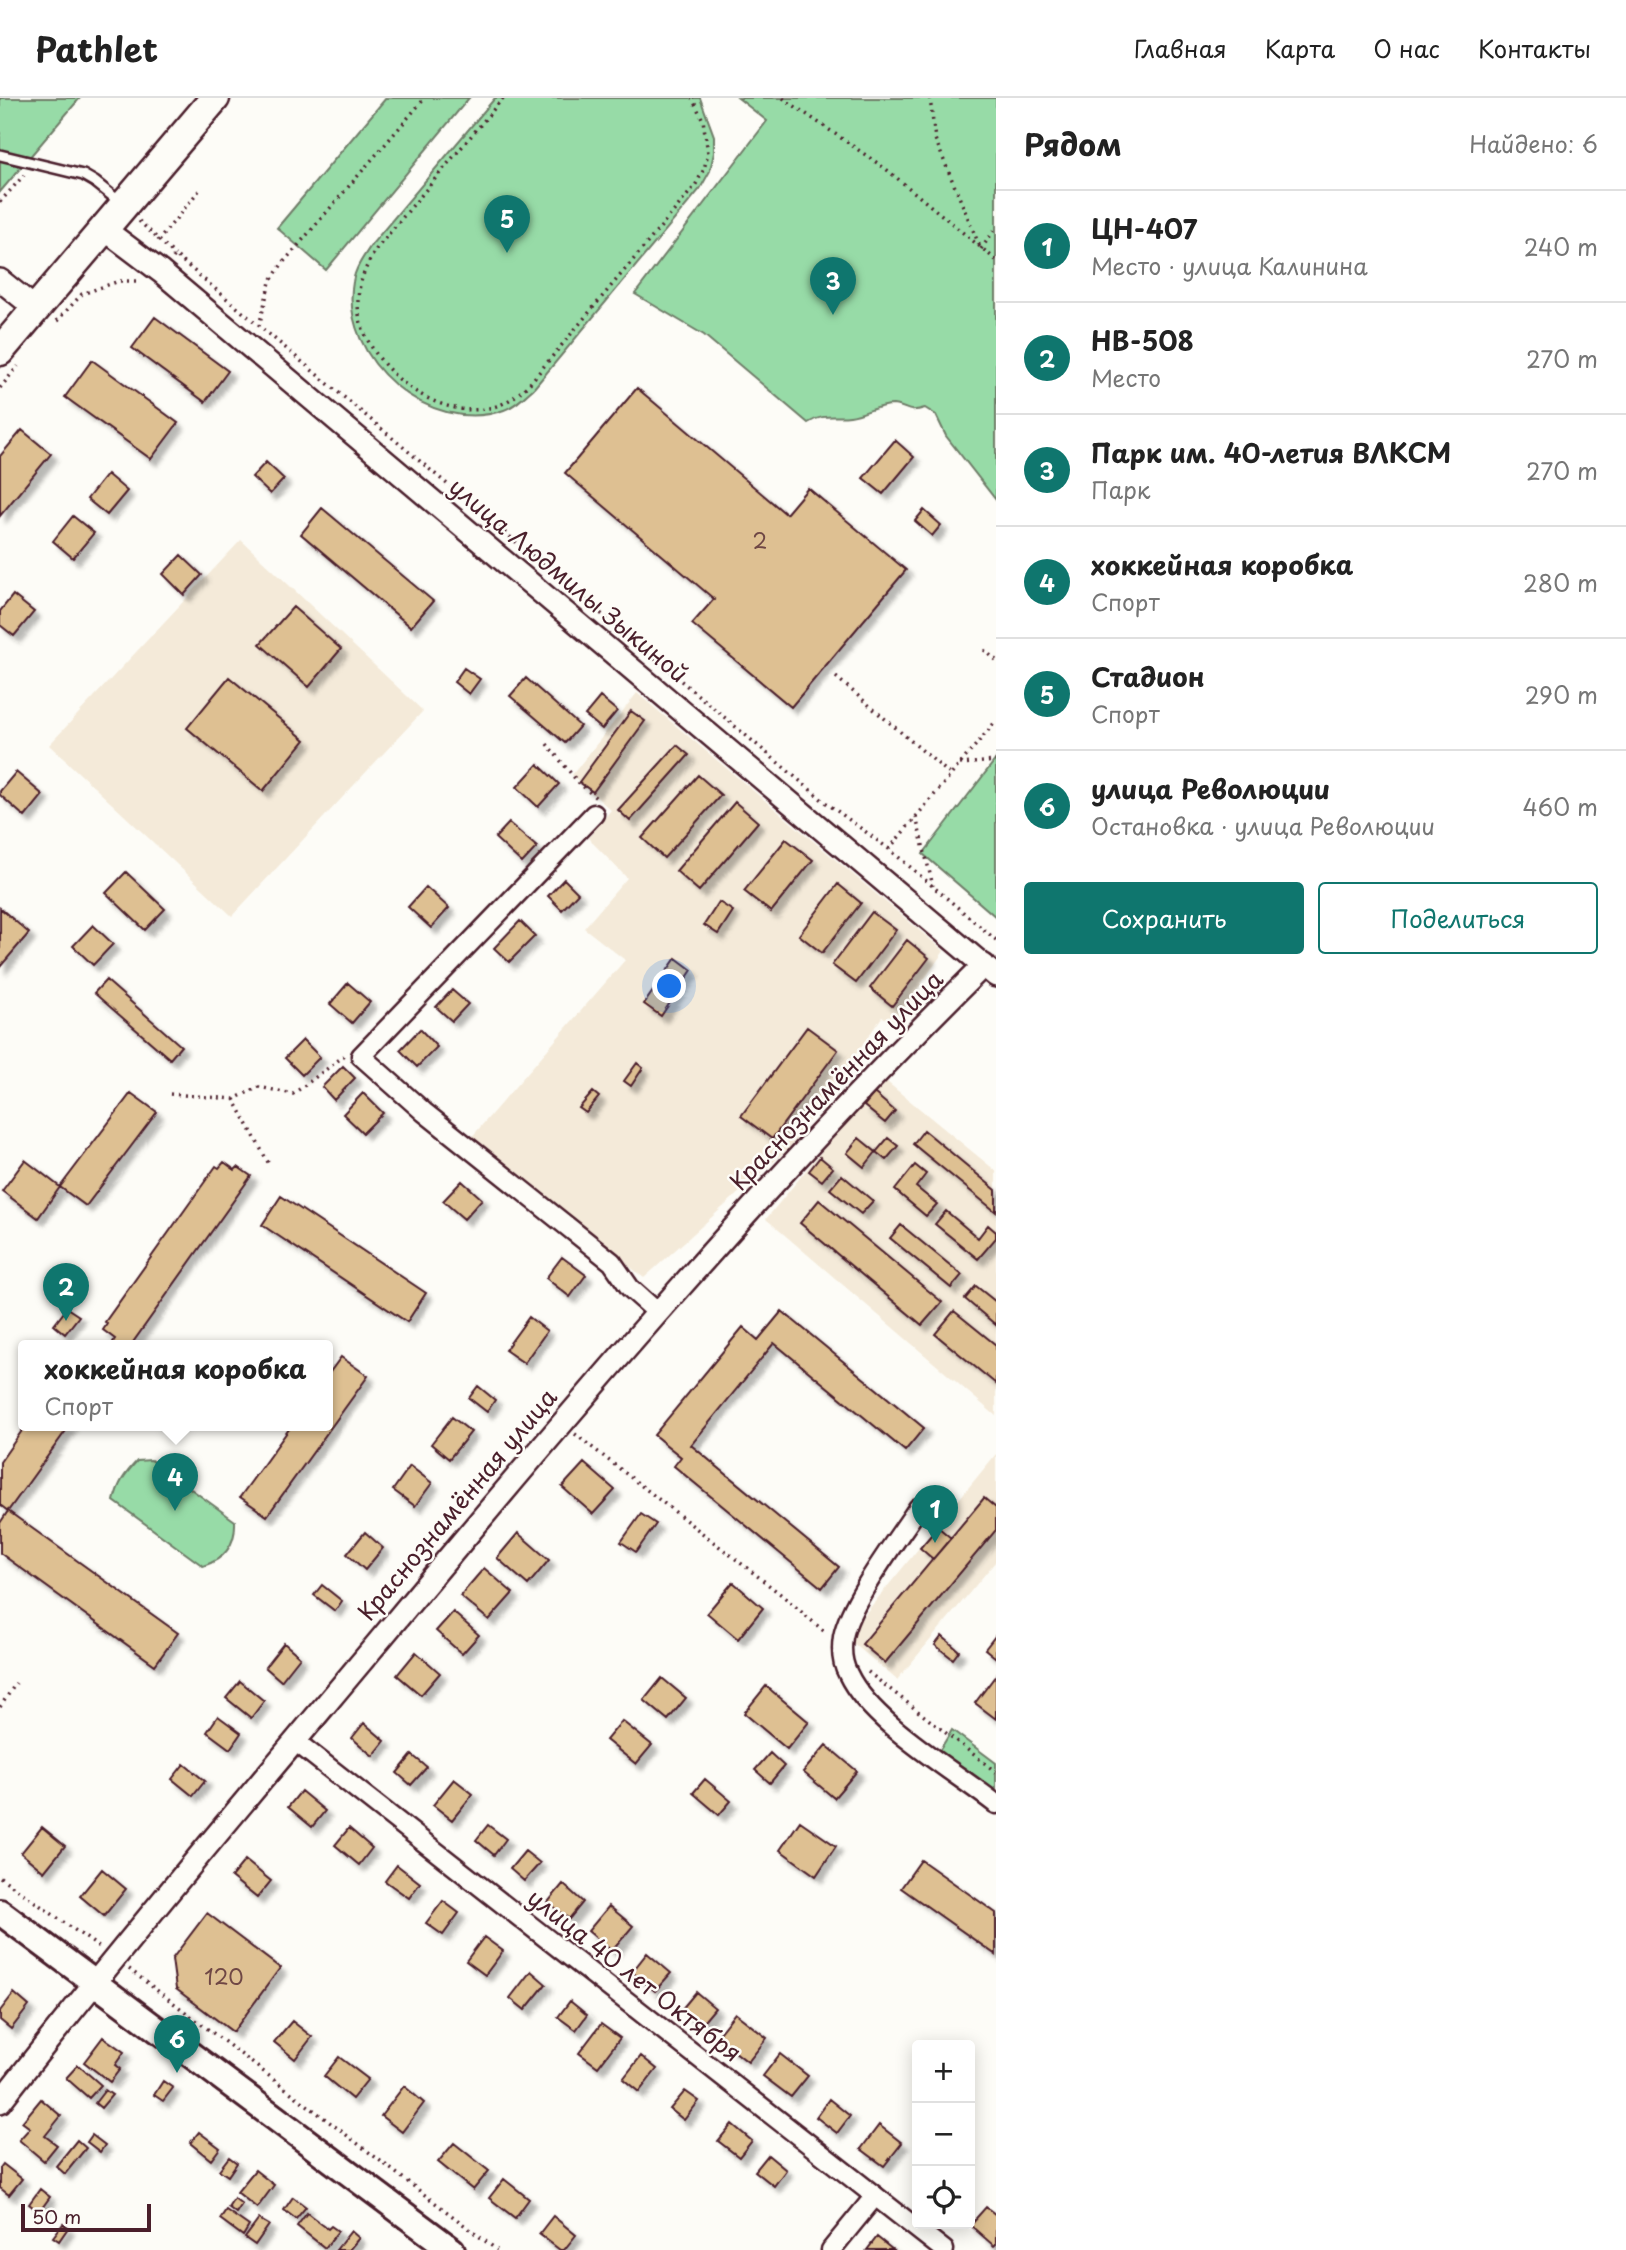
<!DOCTYPE html>
<html lang="ru">
<meta charset="utf-8">
<style>
:root{--surface:#fff;--page:#f6f6f6;--text:#222;--muted:#767676;--line:#e0e0e0;--accent:#0f766e}
body{margin:0;font-family:"Playpen Sans",sans-serif;background:var(--page);color:var(--text)}
.controls{position:absolute;right:21px;bottom:21px;display:grid;overflow:hidden;border-radius:7px;box-shadow:0 4px 18px #0003}
.controls button{width:63px;height:63px;display:grid;place-items:center;padding:0;border:0;border-bottom:2px solid var(--line);background:var(--surface);color:var(--text);font:35px sans-serif}
.scale{position:absolute;left:21px;bottom:18px;width:130px;box-sizing:border-box;padding-left:7px;border:4px solid #4a1f2b;border-top:0;font-size:19px;line-height:24px;white-space:nowrap;color:#4a1f2b;-webkit-text-stroke:5px #fdfcf7;paint-order:stroke}
.you{position:absolute;left:670px;top:889px;width:24px;height:24px;margin:-18px;border:5px solid #fff;border-radius:50%;background:#1a73e8;box-shadow:0 0 0 10px #1a73e833}
.badge{display:grid;place-items:center;width:46px;height:46px;border-radius:50%;background:var(--accent);color:#fff;font-size:23px;font-weight:700}
.pin{position:absolute;translate:-50% -58px;filter:drop-shadow(0 2px 4px #0008)}
.pin::after{content:'';position:absolute;top:37px;width:24px;height:21px;background:inherit;clip-path:polygon(0 0,100% 0,50% 100%)}
.popup{position:absolute;left:18px;top:1242px;width:315px;height:91px;box-sizing:border-box;display:grid;place-content:center;border-radius:7px;background:var(--surface);filter:drop-shadow(0 2px 5px #0005);font-size:23px;white-space:nowrap;color:var(--muted)}
.popup b{font-size:26px;color:var(--text)}
.popup::after{content:'';position:absolute;left:50%;top:100%;margin-left:-14px;border:14px solid transparent;border-top-color:var(--surface)}
.list{margin:0;padding:0;list-style:none}
h2{display:flex;justify-content:space-between;align-items:center;height:91px;margin:0;padding:0 28px;font-size:30px}
h2 small{font-size:23px;font-weight:400;color:var(--muted)}
.list li{display:grid;grid-template-columns:46px 1fr auto;gap:21px;align-items:center;box-sizing:border-box;height:112px;padding:0 28px;border-top:2px solid var(--line)}
.list b{display:block;font-size:26px;white-space:nowrap}
.list p{margin:0;font-size:23px;white-space:nowrap;color:var(--muted)}
.list em{font-size:23px;font-style:normal;color:var(--muted)}
.actions{display:flex;gap:14px;padding:21px 28px}
.actions a{flex:1;padding:16px 0;border:2px solid var(--accent);border-radius:7px;text-align:center;font-size:24px;color:var(--accent)}
.actions .main{background:var(--accent);color:#fff}
.icon{flex:none;width:38px;height:38px;fill:none;stroke:currentColor;stroke-width:2;stroke-linecap:round;stroke-linejoin:round}
.map{position:relative;flex:none;width:996px;height:2152px;overflow:hidden}
header{display:flex;align-items:center;gap:42px;box-sizing:border-box;height:98px;padding:0 35px;background:var(--surface);border-bottom:2px solid var(--line)}
header strong{font-size:33px}
nav{display:flex;gap:38px;margin-inline-start:auto;font-size:24px}
main{display:flex}
aside{flex:1;background:var(--surface)}
.map>svg:first-child{display:block}
.built{fill:#f4ead9}
.green{fill:#97dba7;stroke:#707d69;stroke-width:2}
.building{fill:#dec092;stroke:#4a1f2b;stroke-width:2;filter:url(#shadow)}
.lines{fill:none;stroke-linecap:round;stroke-linejoin:round}
.service-casing{stroke:#4a1f2b;stroke-width:14}
.minor-casing{stroke:#4a1f2b;stroke-width:23}
.tertiary-casing{stroke:#4a1f2b;stroke-width:26}
.secondary-casing{stroke:#4a1f2b;stroke-width:30}
.primary-casing{stroke:#4a1f2b;stroke-width:33}
.path{stroke:#4a1f2b;stroke-width:3.5;stroke-dasharray:2 5;stroke-linecap:butt}
.service{stroke:#fdfcf7;stroke-width:9}
.minor{stroke:#fdfcf7;stroke-width:18}
.tertiary{stroke:#fdfcf7;stroke-width:21}
.secondary{stroke:#fdfcf7;stroke-width:24}
.primary{stroke:#fdfcf7;stroke-width:28}
.labels{text-anchor:middle;stroke-width:5;stroke-linejoin:round;paint-order:stroke}
.number-label{font-size:21px;fill:#6f4745}
.street-label{font-size:24px;fill:#4a1f2b;stroke:#fdfcf7}
</style>
<header>
<strong>Pathlet</strong>
<nav><a>Главная</a><a>Карта</a><a>О нас</a><a>Контакты</a></nav>
</header>
<main>
<div class="map">
<svg width="996" height="2152" viewBox="0 0 996 2152">
<defs>
<filter id="shadow"><feDropShadow dx="6" dy="6" stdDeviation="2" flood-color="#0004"/></filter>
</defs>
<rect width="100%" height="100%" fill="#fdfcf7"/>
<filter id="ink" filterUnits="userSpaceOnUse"><feTurbulence type="fractalNoise" baseFrequency=".0143" numOctaves="2"/><feDisplacementMap in="SourceGraphic" scale="14" xChannelSelector="R" yChannelSelector="G"/><feConvolveMatrix kernelMatrix="1 2 1 2 8 2 1 2 1" color-interpolation-filters="sRGB"/></filter>
<g filter="url(#ink)">
<path class="built" d="M241,442L423,613L232,818L49,647Z
M637,595L944,853L895,923L882,919L791,1048L644,1180L470,1041L625,862L584,830L627,780L588,740L611,712L572,677Z
M882,980L996,1073V1318L766,1121Z
M996,1356V1463L897,1582L846,1539Z"/>
<path class="green" d="M0,0H80L0,94Z
M386,0H469L326,172L277,130Z
M495,0H700L714,38V55L710,73L700,91L534,290C525,298 516,308 504,312C430,339 339,261 353,184C355,170 364,158 372,146Z
M738,0H996V402L946,338L936,317L925,310C906,316 908,308 893,307C878,307 865,316 850,318C834,320 823,315 808,325L704,237L635,196L767,23Z
M996,661V819L923,756Z
M151,1362L235,1423C236,1446 225,1461 203,1468L114,1403C118,1385 125,1376 137,1363Z
M952,1632L996,1665V1702L938,1655Z"/>
<path class="building" d="M155,219L228,273L205,304L132,250Z
M92,262L178,325L151,361L65,299Z
M637,290L786,416L808,390L906,472L791,609L692,526L714,501L565,375Z
M22,332L51,356L0,418V358Z
M895,342L914,359L883,396L863,380Z
M266,364L284,381L270,396L252,379Z
M107,376L127,393L107,417L87,401Z
M322,410L433,503L411,529L301,436Z
M924,412L941,427L932,438L915,423Z
M73,418L94,435L73,460L53,443Z
M181,457L202,477L184,497L163,476Z
M13,497L34,514L14,538L0,527V513Z
M293,509L341,551L309,589L260,546Z
M464,570L480,581L469,596L454,584Z
M229,579L305,642L263,693L187,630Z
M526,580L580,628L565,645L510,598Z
M600,599L617,613L602,631L585,617Z
M631,613L645,623L593,694L579,684Z
M677,647L689,657L630,723L618,712Z
M538,666L559,686L538,709L517,689Z
M16,674L43,697L25,719L0,697V693Z
M698,677L721,697L664,760L642,740Z
M735,704L758,724L699,793L676,773Z
M509,725L537,749L522,765L495,740Z
M786,741L813,762L771,814L744,793Z
M126,774L165,811L145,832L106,795Z
M564,781L578,795L562,812L548,798Z
M838,786L861,805L822,855L799,837Z
M426,789L449,810L431,830L408,809Z
M719,804L733,813L718,836L704,827Z
M0,810L29,835L0,869Z
M872,814L896,832L856,885L832,867Z
M520,823L535,838L509,864L494,850Z
M93,827L113,846L93,867L73,848Z
M907,842L929,860L892,908L870,890Z
M676,860L692,872L661,918L644,906Z
M106,882L181,948L170,961L94,895Z
M348,885L370,904L352,925L330,906Z
M452,892L468,906L452,923L436,909Z
M807,929L838,952L772,1041L741,1018Z
M420,931L437,949L417,969L400,952Z
M303,942L320,959L302,977L285,960Z
M637,965L643,970L631,988L624,983Z
M343,968L355,980L334,1002L322,989Z
M593,994L599,999L586,1015L579,1010Z
M131,995L157,1014L86,1108L60,1089Z
M363,995L383,1015L363,1035L343,1016Z
M874,995L895,1013L885,1025L864,1008Z
M924,1032L996,1092V1114L913,1046Z
M859,1040L876,1054L864,1069L847,1055Z
M888,1040L898,1048L886,1062L876,1054Z
M820,1059L833,1070L822,1083L809,1073Z
M25,1062L60,1089L38,1120L2,1093Z
M224,1064L235,1072L238,1069L251,1078L131,1247H116L113,1244L115,1241L103,1232L107,1226L105,1224L216,1068L219,1070Z
M915,1067L926,1076L916,1089L937,1106L926,1118L895,1092Z
M842,1077L873,1103L861,1116L830,1091Z
M462,1083L482,1101L464,1121L443,1103Z
M281,1098L426,1195L407,1224L262,1127Z
M819,1102L942,1204L922,1227L800,1125Z
M946,1113L978,1140L988,1127L996,1134V1140L978,1161L935,1126Z
M901,1127L962,1177L951,1190L890,1140Z
M562,1159L586,1177L570,1199L546,1180Z
M976,1188L996,1204V1227L965,1201Z
M67,1210L79,1218L65,1236L54,1227Z
M782,1213L924,1330L905,1353L774,1245L691,1347L839,1469L822,1490L674,1368L681,1359L654,1337L743,1229L758,1242Z
M954,1213L996,1247V1286L935,1236Z
M529,1219L547,1233L524,1265L505,1252Z
M341,1259L368,1278L267,1418L240,1399L292,1327H327V1278Z
M478,1288L495,1302L487,1314L469,1300Z
M452,1319L471,1334L449,1361L431,1346Z
M26,1327H70L8,1413L0,1407V1364Z
M584,1365L615,1392L593,1416L562,1389Z
M410,1368L432,1385L415,1408L393,1392Z
M984,1400L996,1410V1432L885,1565L862,1546Z
M8,1413L178,1535L155,1567L0,1455V1425Z
M641,1416L656,1426L636,1454L621,1444Z
M938,1429L951,1440L933,1461L920,1450Z
M365,1434L383,1450L365,1472L347,1456Z
M518,1435L549,1462L528,1487L497,1460Z
M484,1470L513,1495L489,1522L460,1498Z
M733,1484L763,1510L738,1541L707,1515Z
M322,1487L342,1503L335,1513L314,1497Z
M453,1514L479,1537L462,1556L436,1533Z
M996,1537V1560L985,1551Z
M942,1538L959,1553L953,1561L935,1547Z
M284,1545L300,1559L281,1583L265,1569Z
M416,1554L440,1575L421,1597L397,1577Z
M996,1577V1621L975,1605Z
M662,1580L686,1600L668,1622L644,1602Z
M240,1583L264,1603L251,1620L226,1600Z
M766,1588L809,1624L787,1651L744,1615Z
M218,1618L241,1635L230,1651L207,1634Z
M622,1623L652,1647L636,1666L606,1642Z
M364,1625L385,1643L373,1658L352,1640Z
M826,1647L857,1673L834,1700L803,1674Z
M770,1655L784,1668L770,1685L755,1672Z
M412,1657L427,1669L411,1687L397,1675Z
M184,1666L205,1683L193,1698L172,1681Z
M454,1681L473,1696L452,1722L433,1707Z
M705,1681L731,1703L719,1717L693,1695Z
M301,1693L325,1713L312,1729L288,1709Z
M800,1723L836,1748L816,1778L780,1752Z
M488,1727L506,1741L494,1757L476,1742Z
M42,1729L65,1748L44,1774L21,1755Z
M349,1730L372,1750L359,1767L335,1747Z
M525,1753L540,1765L524,1783L510,1771Z
M245,1762L271,1783L257,1800L231,1779Z
M921,1762L996,1815V1857L901,1790Z
M397,1767L420,1785L409,1800L385,1783Z
M102,1771L126,1791L104,1818L80,1798Z
M563,1786L583,1804L569,1821L548,1804Z
M443,1803L459,1815L443,1837L426,1825Z
M609,1808L633,1828L612,1853L588,1833Z
M207,1815L280,1870L233,1934L176,1891L172,1861Z
M484,1839L503,1853L485,1877L466,1863Z
M647,1855L671,1875L655,1893L632,1874Z
M531,1873L546,1886L525,1912L510,1900Z
M696,1894L715,1910L700,1928L681,1912Z
M14,1895L29,1908L11,1931L0,1922V1913Z
M570,1903L587,1917L576,1932L558,1919Z
M735,1915L767,1940L748,1964L716,1939Z
M292,1923L312,1939L295,1961L274,1944Z
M601,1926L620,1940L598,1969L579,1955Z
M103,1939L124,1954L115,1967L120,1971L110,1984L84,1964Z
M780,1956L808,1978L791,1999L763,1978Z
M641,1958L657,1971L639,1994L623,1981Z
M339,1959L368,1981L352,2001L324,1978Z
M78,1967L101,1987L89,2000L66,1980Z
M163,1983L173,1990L163,2003L154,1997Z
M404,1988L424,2005L402,2034L381,2018Z
M105,1992L112,1997L101,2010L95,2005Z
M685,1993L699,2003L684,2022L670,2011Z
M41,2001L61,2018L45,2038L57,2047L44,2063L19,2042L30,2030L22,2024Z
M829,2001L850,2018L837,2035L816,2019Z
M732,2026L752,2043L739,2059L718,2043Z
M879,2027L902,2045L884,2068L861,2051Z
M199,2034L220,2050L211,2062L190,2045Z
M92,2037L105,2047L100,2054L87,2044Z
M77,2042L86,2050L65,2076L56,2068Z
M454,2045L489,2073L473,2092L438,2064Z
M768,2057L786,2072L774,2088L755,2073Z
M229,2059L237,2065L228,2078L219,2072Z
M3,2066L22,2081L9,2097L0,2090V2070Z
M255,2072L274,2087L257,2110L237,2094Z
M504,2081L529,2101L515,2120L489,2100Z
M40,2091L50,2099L39,2114L29,2106Z
M293,2099L306,2109L296,2121L284,2112Z
M234,2100L242,2106L236,2115L228,2109Z
M986,2109L996,2117V2146L994,2148L970,2127Z
M226,2112L249,2128L243,2138L220,2121Z
M307,2115L328,2131L331,2128L338,2133L325,2150L297,2128Z
M553,2118L576,2137L564,2152H560L539,2136Z
M259,2121L269,2127L255,2147L245,2140Z
M63,2126L68,2130L59,2143L53,2139Z
M351,2133L359,2140L349,2152H336Z
M877,2139L893,2152H867Z"/>
<g class="lines">
<g class="service-casing">
<path id="service" d="M0,57L83,77L95,84L120,104"/>
</g>
<g class="minor-casing">
<path id="minor" d="M594,716L361,958L424,1014L612,1164L630,1190L657,1214
M918,1410C897,1442 850,1503 843,1539C841,1552 842,1565 848,1576C871,1625 953,1672 996,1706
M295,1643L944,2152
M831,2152L875,2098"/>
</g>
<g class="tertiary-casing">
<path id="tertiary" d="M104,131L161,174L996,878
M0,182L36,211
M0,2004C124,1845 255,1691 384,1537C576,1306 770,1078 984,867"/>
</g>
<g class="secondary-casing">
<path id="secondary" d="M0,1814L452,2152"/>
</g>
<g class="primary-casing">
<path id="primary" d="M0,253L215,0"/>
</g>
<path class="path" d="M503,0L377,150C362,173 353,198 361,225C376,278 449,331 504,305C514,300 522,293 530,285L695,88L704,71L708,55L703,22L692,0
M783,0L886,71L996,162
M930,0L935,41L980,149
M0,104L24,77
M139,123L175,157
M158,143L201,90
M981,151L996,130
M173,160L175,157L825,704L889,751L996,842
M57,223L82,196L119,183H140
M259,228L270,184L282,166L425,0
M0,290L18,268
M984,552L996,562
M836,579L951,677
M547,646L577,683L596,700
M960,666L996,663
M916,719L933,788
M889,751L996,623
M170,996L234,1001L259,989L293,996L344,958
M234,1001L270,1068
M575,1336L783,1498L826,1535
M868,1574L996,1674
M0,1609L16,1585
M0,1779L100,1850
M129,1871L497,2152"/>
<use href="#service" class="service"/>
<use href="#minor" class="minor"/>
<use href="#tertiary" class="tertiary"/>
<use href="#secondary" class="secondary"/>
<use href="#primary" class="primary"/>
</g>
</g>
<g class="labels">
<g class="number-label">
<text x="760" y="451">2</text>
<text x="224" y="1887">120</text>
</g>
<g class="street-label">
<text transform="translate(568 483) rotate(40)" y="8">улица Людмилы Зыкиной</text>
<text transform="translate(837 983) rotate(-46)" y="8">Краснознамённая улица</text>
<text transform="translate(458 1407) rotate(-50)" y="8">Краснознамённая улица</text>
<text transform="translate(634 1878) rotate(38)" y="8">улица 40 лет Октября</text>
</g>
</g>
</svg>
<div class="controls">
<button>+</button>
<button>−</button>
<button><svg class="icon" aria-label="locate" viewBox="0 0 24 24"><circle cx="12" cy="12" r="6"/><path d="M12 2v4M12 18v4M2 12h4M18 12h4"/></svg></button>
</div>
<div class="scale">50 m</div>
<div class="you"></div>
<div class="pin badge" style="left:935px;top:1445px">1</div>
<div class="pin badge" style="left:66px;top:1223px">2</div>
<div class="pin badge" style="left:833px;top:217px">3</div>
<div class="pin badge" style="left:175px;top:1413px">4</div>
<div class="popup"><b>хоккейная коробка</b>Спорт</div>
<div class="pin badge" style="left:507px;top:155px">5</div>
<div class="pin badge" style="left:177px;top:1975px">6</div>
</div>
<aside>
<h2>Рядом<small>Найдено: 6</small></h2>
<ul class="list">
<li><span class="badge">1</span><div><b>ЦН-407</b><p>Место · улица Калинина</p></div><em>240 m</em></li>
<li><span class="badge">2</span><div><b>НВ-508</b><p>Место</p></div><em>270 m</em></li>
<li><span class="badge">3</span><div><b>Парк им. 40-летия ВЛКСМ</b><p>Парк</p></div><em>270 m</em></li>
<li><span class="badge">4</span><div><b>хоккейная коробка</b><p>Спорт</p></div><em>280 m</em></li>
<li><span class="badge">5</span><div><b>Стадион</b><p>Спорт</p></div><em>290 m</em></li>
<li><span class="badge">6</span><div><b>улица Революции</b><p>Остановка · улица Революции</p></div><em>460 m</em></li>
</ul>
<div class="actions"><a class="main">Сохранить</a><a>Поделиться</a></div>
</aside>
</main>
